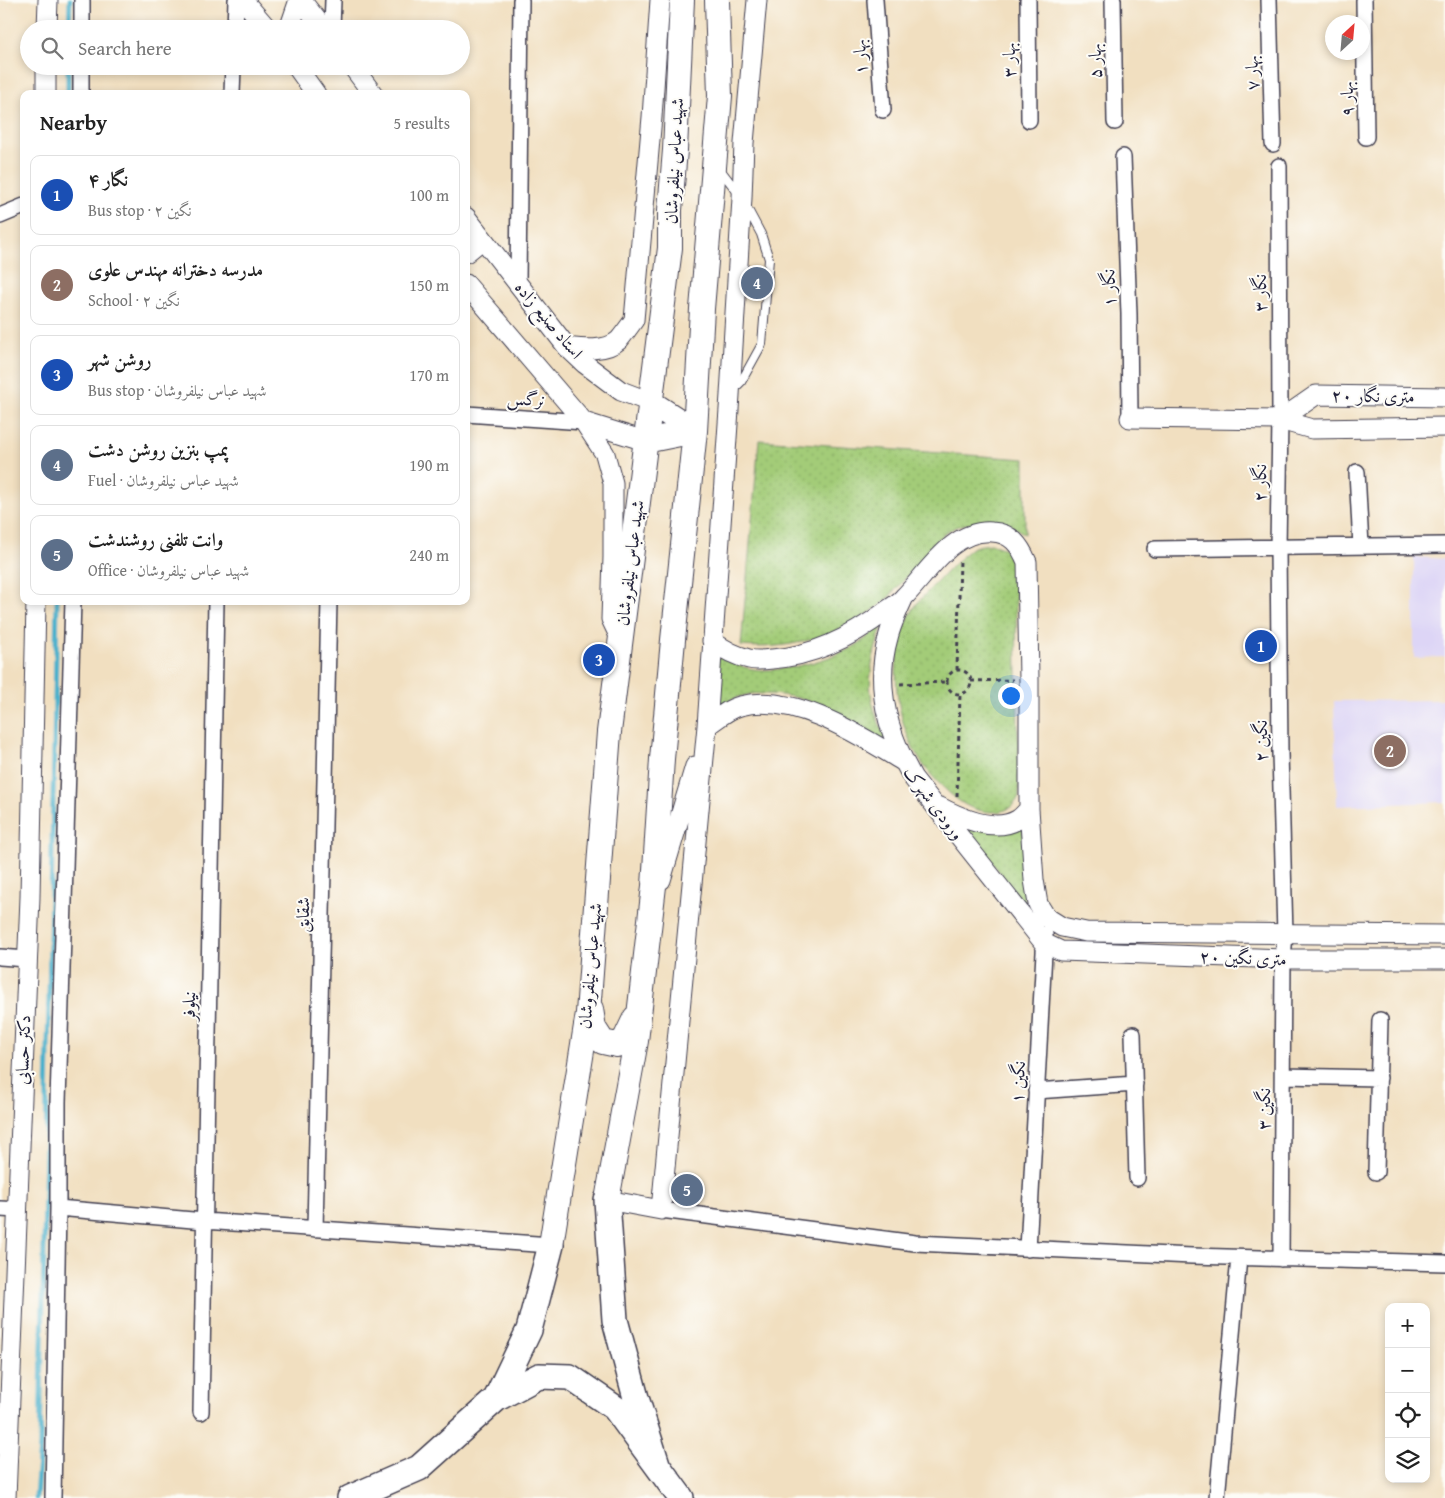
<!DOCTYPE html>
<meta charset="utf-8">
<style>
:root{--surface:#fff;--page:#f6f6f6;--text:#222;--muted:#767676;--line:#e0e0e0;--accent:#db2777}
body{margin:0;font-family:"Gentium Book Plus",Amiri,serif;background:var(--page);color:var(--text)}
.controls{position:absolute;right:15px;bottom:15px;display:grid;overflow:hidden;border-radius:10px;box-shadow:0 2px 8px #0003}
.controls button{width:45px;height:45px;display:grid;place-items:center;padding:0;border:0;border-bottom:1px solid var(--line);background:var(--surface);color:var(--text);font:25px sans-serif}
.compass{position:absolute;left:1325px;top:15px;width:45px;height:45px;border-radius:50%;background:var(--surface);box-shadow:0 2px 8px #0003;rotate:26deg}
.you{position:absolute;left:1010px;top:695px;width:18px;height:18px;margin:-12px;border:4px solid #fff;border-radius:50%;background:#1a73e8;box-shadow:0 0 0 8px #1a73e833}
.badge{display:grid;place-items:center;width:32px;height:32px;border-radius:50%;background:var(--accent);color:#fff;font-size:16px;font-weight:700}
.pin{position:absolute;translate:-50% -50%;border:2px solid #fff;box-shadow:0 1px 5px #0006}
.list{margin:0;padding:0;list-style:none}
h2{display:flex;justify-content:space-between;align-items:center;height:65px;margin:0;padding:0 20px;font-size:21px}
h2 small{font-size:16px;font-weight:400;color:var(--muted)}
.list li{display:grid;grid-template-columns:32px 1fr auto;gap:15px;align-items:center;box-sizing:border-box;height:80px;margin:0 10px 10px;padding:0 10px;border:1px solid var(--line);border-radius:10px}
.list b{display:block;font-size:19px;white-space:nowrap}
.list p{margin:0;font-size:16px;white-space:nowrap;color:var(--muted)}
.list em{font-size:16px;font-style:normal;color:var(--muted)}
.icon{flex:none;width:28px;height:28px;fill:none;stroke:currentColor;stroke-width:2;stroke-linecap:round;stroke-linejoin:round}
.map{position:relative;flex:none;width:1445px;height:1498px;overflow:hidden}
.search{position:absolute;background:var(--surface);box-shadow:0 2px 8px #0003;left:20px;top:20px;width:450px;height:55px;display:flex;align-items:center;gap:12px;box-sizing:border-box;padding:0 18px;border-radius:28px;color:var(--muted);font-size:19px}
.panel{position:absolute;background:var(--surface);box-shadow:0 2px 8px #0003;left:20px;top:90px;width:450px;height:515px;border-radius:10px}
.map>svg:first-child{display:block}
.built{fill:#ddd5f6}
.park{fill:url(#park-dots);stroke:#62775a}
.lines{fill:none;stroke-linecap:round;stroke-linejoin:round}
.stream{stroke:#4db1cc;stroke-width:5}
.service-casing{stroke:#413e4f;stroke-width:10}
.minor-casing{stroke:#413e4f;stroke-width:18}
.tertiary-casing{stroke:#413e4f;stroke-width:21}
.primary-casing{stroke:#413e4f;stroke-width:26}
.trunk-casing{stroke:#413e4f;stroke-width:28}
.path{stroke:#413e4f;stroke-width:3;stroke-dasharray:4 4;stroke-linecap:butt}
.service{stroke:#fff;stroke-width:8}
.minor{stroke:#fff;stroke-width:15}
.tertiary{stroke:#fff;stroke-width:19}
.primary{stroke:#fff;stroke-width:24}
.trunk{stroke:#fff;stroke-width:25}
.labels{text-anchor:middle;stroke-width:4;stroke-linejoin:round;paint-order:stroke}
.street-label{font-size:18px;fill:#22223b;stroke:#fdfcf7}
</style>
<div class="map">
<svg width="1445" height="1498" viewBox="0 0 1445 1498">
<defs>
<pattern id="park-dots" width="8" height="8" patternUnits="userSpaceOnUse" patternTransform="scale(1.25)"><rect width="8" height="8" fill="#a3cc78"/><path d="M2 2h.1M6 6h.1" fill="none" stroke="#8caf69" stroke-width="1.8" stroke-linecap="round"/></pattern>
</defs>
<rect width="100%" height="100%" fill="#fdfcf7"/>
<filter id="ink" filterUnits="userSpaceOnUse"><feTurbulence type="fractalNoise" baseFrequency=".02" numOctaves="2"/><feDisplacementMap in="SourceGraphic" scale="10" xChannelSelector="R" yChannelSelector="G"/><feConvolveMatrix kernelMatrix="1 2 1 2 8 2 1 2 1" color-interpolation-filters="sRGB"/></filter>
<filter id="wash" filterUnits="userSpaceOnUse"><feTurbulence type="fractalNoise" baseFrequency=".0096" numOctaves="4" result="noise"/><feDisplacementMap in="SourceGraphic" scale="20" xChannelSelector="R" yChannelSelector="G"/><feGaussianBlur stdDeviation="1.12" result="paint"/><feColorMatrix in="noise" values="0 0 0 0 0 0 0 0 0 0 0 0 0 0 0 0 0 1.4 0 .05"/><feComposite in="paint" operator="in"/></filter>
<g filter="url(#wash)">
<rect width="100%" height="100%" fill="#f1dfc0"/>
<path class="built" d="M1414,557L1445,559V657L1414,658Z
M1445,700V802L1337,806L1334,701Z"/>
<path class="park" d="M759,440L1025,459V534C1001,518 971,518 946,532L888,598C849,633 793,651 741,646Z
M991,544L1006,549L1015,556L1019,797C1011,809 1006,812 991,812C971,811 959,802 945,789C932,777 920,763 913,747C892,706 889,647 914,608C920,599 929,590 937,582C944,575 965,552 972,548C978,545 985,545 991,544Z
M883,624C874,651 866,677 873,705C876,718 882,730 887,742C850,719 811,694 766,694C761,694 756,693 751,694C738,696 726,702 715,708L717,656C729,662 740,667 753,669C780,674 832,659 855,646C865,640 874,631 883,624Z
M964,825L1023,826L1025,906Z"/>
<g class="lines">
<path class="stream" d="M69,29L70,0
M68,94V66
M36,1498L40,1446L57,601"/>
</g>
</g>
<g filter="url(#ink)">
<g class="lines">
<g class="service-casing">
<path id="service" d="M719,168L739,194
M734,389L741,382L762,344L769,259L761,234L746,206"/>
</g>
<g class="minor-casing">
<path id="minor" d="M875,0L883,110
M1028,0L1029,120
M1113,0L1115,122
M1269,0L1273,144
M1364,0L1366,137
M82,29V0
M235,29L236,0
M332,29L333,0
M81,94V66
M232,94L233,66
M1123,157L1129,314L1130,418
M1279,166L1280,420L1278,548L1280,753L1285,934L1283,959L1281,1259
M0,216L24,206
M518,283L521,0
M466,414L584,422
M1357,472L1361,546
M1155,549L1445,545
M0,957L27,959
M1133,1034L1137,1178
M1283,1076L1379,1078
M1036,1091L1135,1084
M1376,1172L1380,1020
M58,1208L204,1221L551,1245
M0,1209L18,1210
M661,1210L915,1243L1192,1256L1445,1263
M315,1229L329,601
M1028,1249L1045,934
M201,1412L216,601
M53,1498L58,1208V1102L73,601
M1217,1498L1239,1258"/>
</g>
<g class="tertiary-casing">
<path id="tertiary" d="M243,0L268,29
M301,0L324,29
M47,29L48,0
M289,29L299,0
M296,66L316,94
M352,66L373,94
M46,94V66
M466,217L567,347L585,364L621,391L650,402
M466,253L483,239
M466,284L584,422L645,441
M567,347C583,349 606,352 619,340C624,334 629,327 634,320L652,117L660,0
M1130,418L1280,420L1312,429L1445,427
M1280,420L1316,395L1445,397
M584,422L605,454L613,483V557L611,619L620,638
M903,599C897,612 891,625 888,638C874,687 889,736 913,778L1044,943L1061,951L1283,959H1445
M712,641C723,649 735,656 749,659C756,661 764,660 772,659C814,656 853,636 886,611C892,607 899,603 904,597C928,573 952,529 992,532C1011,533 1020,545 1027,562L1029,680V809L1034,880L1038,904L1046,917L1062,927L1086,932L1445,935
M707,726C717,719 728,709 740,706C794,692 859,735 904,762
M940,807C961,818 994,833 1017,820C1021,818 1025,813 1029,809
M661,880L695,766
M607,1200L661,1210L707,726L730,395L742,198L744,143L757,0
M6,1498L30,897L36,601"/>
</g>
<g class="primary-casing">
<path id="primary" d="M650,402L695,431
M645,441L695,431
M591,1009L594,1028L603,1042L617,1045L625,1039L635,1018
M607,1200L636,1041L654,886L662,759L673,640L695,431L702,309L720,96L717,0
M551,1245L588,1013L609,732L670,248V210L675,150L682,0"/>
</g>
<g class="trunk-casing">
<path id="trunk" d="M607,1200L615,1320L636,1398L657,1464
M496,1399L539,1376L570,1377L615,1408L681,1498
M350,1498L419,1468L496,1399L529,1330L551,1245"/>
</g>
<path class="path" d="M947 682a12 12 0 1 1 24 0a12 12 0 1 1-24 0Z
M957,670L960,560
M971,681L1013,680
M900,684L946,682
M957,796L960,694"/>
<use href="#service" class="service"/>
<use href="#minor" class="minor"/>
<use href="#tertiary" class="tertiary"/>
<use href="#primary" class="primary"/>
<use href="#trunk" class="trunk"/>
</g>
</g>
<g class="labels">
<g class="street-label">
<text transform="translate(860 57) rotate(-94)" y="6">بهار ۱</text>
<text transform="translate(1009 60) rotate(-90)" y="6">بهار ۳</text>
<text transform="translate(1095 61) rotate(-91)" y="6">بهار ۵</text>
<text transform="translate(1252 73) rotate(-92)" y="6">بهار ۷</text>
<text transform="translate(1347 99) rotate(-91)" y="6">بهار ۹</text>
<text transform="translate(674 161) rotate(-87)" y="6">شهید عباس نیلفروشان</text>
<text transform="translate(1109 288) rotate(-92)" y="6">نگار ۱</text>
<text transform="translate(1260 293) rotate(-90)" y="6">نگار ۳</text>
<text transform="translate(549 320) rotate(50)" y="6">استاد صنیع زاده</text>
<text transform="translate(1373 396) rotate(1)" y="6">۲۰ متری نگار</text>
<text transform="translate(526 399) rotate(4)" y="6">نرگس</text>
<text transform="translate(1260 483) rotate(-89)" y="6">نگار ۲</text>
<text transform="translate(630 563) rotate(-83)" y="6">شهید عباس نیلفروشان</text>
<text transform="translate(1261 741) rotate(-91)" y="6">نگین ۲</text>
<text transform="translate(934 803) rotate(53)" y="6">ورودی شهرک</text>
<text transform="translate(303 915) rotate(-89)" y="6">شقایق</text>
<text transform="translate(1243 958) rotate(2)" y="6">۲۰ متری نگین</text>
<text transform="translate(590 966) rotate(-85)" y="6">شهید عباس نیلفروشان</text>
<text transform="translate(189 1006) rotate(-89)" y="6">نیلوفر</text>
<text transform="translate(23 1050) rotate(-88)" y="6">دکتر حسابی</text>
<text transform="translate(1018 1082) rotate(-87)" y="6">نگین ۱</text>
<text transform="translate(1264 1109) rotate(-89)" y="6">نگین ۳</text>
</g>
</g>
</svg>
<div class="controls">
<button>+</button>
<button>−</button>
<button><svg class="icon" aria-label="locate" viewBox="0 0 24 24"><circle cx="12" cy="12" r="6"/><path d="M12 2v4M12 18v4M2 12h4M18 12h4"/></svg></button>
<button><svg class="icon" aria-label="layers" viewBox="0 0 24 24"><path d="M12 4l9 5-9 5-9-5zM3 14l9 5 9-5"/></svg></button>
</div>
<svg class="compass" viewBox="-18 -18 36 36"><path d="M0-13l5 13h-10z" fill="#e53935"/><path d="M0 13l5-13h-10z" fill="#767676"/></svg>
<div class="you"></div>
<div class="pin badge" style="left:1261px;top:646px;background:#1a4fb4">1</div>
<div class="pin badge" style="left:1390px;top:751px;background:#8d6e63">2</div>
<div class="pin badge" style="left:599px;top:660px;background:#1a4fb4">3</div>
<div class="pin badge" style="left:757px;top:283px;background:#5c6f8a">4</div>
<div class="pin badge" style="left:687px;top:1190px;background:#5c6f8a">5</div>
<div class="search"><svg class="icon" aria-label="search" viewBox="0 0 24 24"><circle cx="10" cy="10" r="6"/><path d="M15 15l6 6"/></svg>Search here</div>
<section class="panel">
<h2>Nearby<small>5 results</small></h2>
<ul class="list">
<li><span class="badge" style="background:#1a4fb4">1</span><div><b>نگار ۴</b><p>Bus stop · نگین ۲</p></div><em>100 m</em></li>
<li><span class="badge" style="background:#8d6e63">2</span><div><b>مدرسه دخترانه مهندس علوی</b><p>School · نگین ۲</p></div><em>150 m</em></li>
<li><span class="badge" style="background:#1a4fb4">3</span><div><b>روشن شهر</b><p>Bus stop · شهید عباس نیلفروشان</p></div><em>170 m</em></li>
<li><span class="badge" style="background:#5c6f8a">4</span><div><b>پمپ بنزین روشن دشت</b><p>Fuel · شهید عباس نیلفروشان</p></div><em>190 m</em></li>
<li><span class="badge" style="background:#5c6f8a">5</span><div><b>وانت تلفنی روشندشت</b><p>Office · شهید عباس نیلفروشان</p></div><em>240 m</em></li>
</ul>
</section>
</div>
